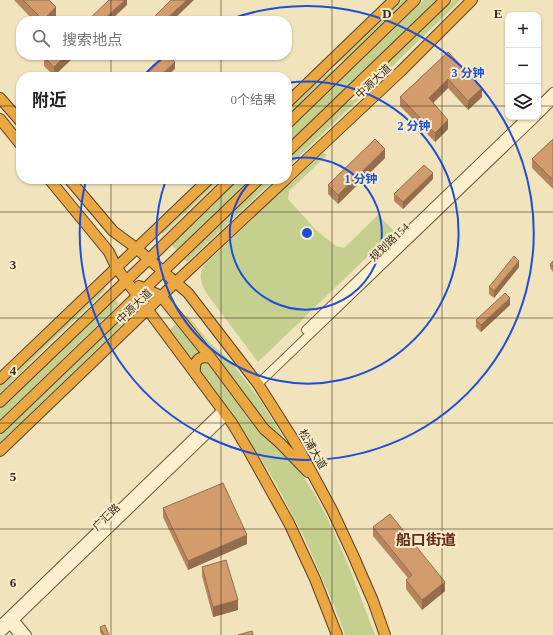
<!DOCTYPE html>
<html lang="zh">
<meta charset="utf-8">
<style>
:root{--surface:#fff;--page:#f2f2f2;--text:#202124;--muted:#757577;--line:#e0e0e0}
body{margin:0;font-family:"Times New Roman","Noto Sans SC",serif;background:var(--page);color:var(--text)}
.controls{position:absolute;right:12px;top:12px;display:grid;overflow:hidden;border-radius:8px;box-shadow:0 1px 3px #0004}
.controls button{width:36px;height:36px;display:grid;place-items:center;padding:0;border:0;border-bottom:1px solid var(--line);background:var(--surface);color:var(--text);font:20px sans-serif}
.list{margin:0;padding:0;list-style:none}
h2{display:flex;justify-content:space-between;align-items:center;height:52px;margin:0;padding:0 16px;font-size:17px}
h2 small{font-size:13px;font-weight:400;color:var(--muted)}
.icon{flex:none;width:22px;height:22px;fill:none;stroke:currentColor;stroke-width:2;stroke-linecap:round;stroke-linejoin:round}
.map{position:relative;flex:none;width:553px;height:635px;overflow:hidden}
.search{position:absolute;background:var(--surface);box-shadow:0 1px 3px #0004;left:16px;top:16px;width:276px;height:44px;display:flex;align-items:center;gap:10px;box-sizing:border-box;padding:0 14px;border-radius:16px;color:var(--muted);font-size:15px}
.panel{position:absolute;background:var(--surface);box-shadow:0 1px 3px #0004;left:16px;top:72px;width:276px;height:112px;border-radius:16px}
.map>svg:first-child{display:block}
.green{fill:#c5d08e}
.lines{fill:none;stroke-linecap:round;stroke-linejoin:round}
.secondary-casing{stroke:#6b5337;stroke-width:10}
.highway-casing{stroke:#564029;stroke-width:12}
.secondary{stroke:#fcf0ce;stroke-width:8}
.highway{stroke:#eaa742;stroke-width:10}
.wall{fill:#b5865e}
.shaded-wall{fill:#946d4c}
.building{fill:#d39c6d;stroke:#946d4c}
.grid{fill:none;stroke:#37291a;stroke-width:1;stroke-opacity:0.55}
.ring{fill:none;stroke:#1d4ed8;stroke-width:2}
.labels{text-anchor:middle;stroke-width:4;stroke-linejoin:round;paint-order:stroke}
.street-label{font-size:11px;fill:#37291a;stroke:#f8edcb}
.district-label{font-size:15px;font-weight:bold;fill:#672a16;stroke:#f8edcb}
.grid-label{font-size:13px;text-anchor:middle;font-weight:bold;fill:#37291a;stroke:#f8edcb;stroke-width:4;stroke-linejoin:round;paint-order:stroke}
.centre{fill:#1d4ed8;stroke:#f8edcb;stroke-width:2}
.ring-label{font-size:12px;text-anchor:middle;font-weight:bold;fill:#1d4ed8;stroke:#f8edcb;stroke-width:4;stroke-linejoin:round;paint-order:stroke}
</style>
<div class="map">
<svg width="553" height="635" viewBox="0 0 553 635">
<rect width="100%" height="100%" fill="#f1e3bb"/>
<path class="green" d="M399,0H408L347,58L327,69Z
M424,0H437L287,144V132Z
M453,0H461L379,79L363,86Z
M334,70L287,117V108L317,79Z
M361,97L287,168V159L345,103Z
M323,152L327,155L289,191L288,199L316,230L336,246L344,248L378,215L394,231L258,362L207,294C201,283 198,277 204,265Z
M213,179H221L163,234L160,231Z
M237,179H250L177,250L170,244Z
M266,179H275L187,262L183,258Z
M102,286L106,290L50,343L0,393V385Z
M114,298L119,304L0,420V408Z
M127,313L131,316L0,443V434Z
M187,315L209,342L224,355L235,367L258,397L284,438L285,442L269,433L182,319Z
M176,324L201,354L192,360L168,331Z
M205,361L210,364L258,431L272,443L300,472L313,491L327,517L349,567L375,635H345L333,603L303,535L275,482L241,427L201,372L198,367L199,364Z"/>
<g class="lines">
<g class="secondary-casing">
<path id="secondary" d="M538,107L553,92
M538,115L553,100
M306,330L527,117
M258,384L536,117
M12,617L27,635
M7,621L19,635
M0,625L222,410
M0,634L226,416"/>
</g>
<g class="highway-casing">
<path id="highway" d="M0,98L21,122
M287,103L394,0
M0,119L21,145
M287,124L415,0
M287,152L445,0
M287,178L401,71L472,0
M49,179L109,252L116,267L232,423L250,453L289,523L315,579L337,635
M69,179L113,231L136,248L188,293L258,384L298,447L332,510L353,555L373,601L385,635
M139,286L161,296L211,358L264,429L280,443L308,472
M195,373C194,361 198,355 211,358
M0,379L209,179
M0,402L149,259L231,179
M0,428L259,179
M0,451L176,282L286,179"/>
</g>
<use href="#secondary" class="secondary"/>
<use href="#highway" class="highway"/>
</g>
<path class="wall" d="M14,0H49L56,17L52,21H34Z
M448,52L482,97L468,110L448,88L433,103L448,129L435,142L400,106V97Z
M45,55H76L54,76L44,66V57Z
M553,139V189L532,168V159Z
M385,158L338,204L328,194V185Z
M433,179L403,209L394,201V194Z
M553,261V272L550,268V264Z
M519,267L494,298L489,294V287Z
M510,305L481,332L476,327V320Z
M163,508L247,544L188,570L163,517Z
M373,527L445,591L422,610L406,589V580L408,578L373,536Z
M202,567L238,610L213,617L202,576Z
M100,627L109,635H102L100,632Z"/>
<path class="shaded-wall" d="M125,0H127V5L110,21H102Z
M187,0H194L172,21H164Z
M56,7V17L52,21H43Z
M66,55H76L54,76V67Z
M175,62V69L166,77H159Z
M448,79V88L429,107V98Z
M482,88V97L468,110V101Z
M448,120V129L435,142V133Z
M385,149V158L338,204V195Z
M433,173V179L403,209V202Z
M519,261V267L494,298V291Z
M510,298V305L481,332V325Z
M247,535V544L188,570V561Z
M445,582V591L422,610V600Z
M238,600V610L213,617V607Z"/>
<path class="building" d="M23,0H49L56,7L43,20Z
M109,0H125L102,21H87Z
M171,0H187L164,21H154L152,19Z
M448,52L482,88L468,101L448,79L429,98L448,120L435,133L400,97Z
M45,55H66L54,67L44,57Z
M167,55H168L175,62L159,77H143Z
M375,139L385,149L338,195L328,185Z
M553,139V180L532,159Z
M424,165L433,173L403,202L394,194Z
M514,256L519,261L494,291L489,287Z
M553,261V267L550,264Z
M505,293L510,298L481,325L476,320Z
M223,483L247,535L188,561L163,508Z
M390,514L445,582L422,600L406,580L412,575L373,527Z
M226,560L238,600L213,607L202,567Z
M105,625L109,635H104L100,627Z
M252,631L253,635H238Z"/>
<path class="grid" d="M111,0V21M221,0V21M332,0V635M442,0V635M111,55V77M221,55V77M0,106H21M287,106H508M538,106H553M111,179V635M221,179V635M0,212H553M0,318H553M0,423H553M0,529H553"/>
<g class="ring">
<path d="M287 160A76 76 0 1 1 253 179"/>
<path d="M287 83A151 151 0 1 1 166 180"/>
<path d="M142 77A227 227 0 0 1 166 55M228 20A227 227 0 1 1 86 180"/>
</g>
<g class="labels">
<g class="street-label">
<text transform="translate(373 81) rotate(-43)" y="4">中源大道</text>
<text transform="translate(389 242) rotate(-44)" y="4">规划路154</text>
<text transform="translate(134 306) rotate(-44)" y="4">中源大道</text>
<text transform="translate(313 449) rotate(60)" y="4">松浦大道</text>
<text transform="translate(106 517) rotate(-44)" y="4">广汇路</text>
</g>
<g class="district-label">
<text x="426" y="545">船口街道</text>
</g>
</g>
<g class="grid-label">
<text x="387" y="18">D</text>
<text x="498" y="18">E</text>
<text x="13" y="269">3</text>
<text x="13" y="375">4</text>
<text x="13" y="481">5</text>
<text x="13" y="587">6</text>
</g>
<circle cx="307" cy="233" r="6" class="centre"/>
<g class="ring-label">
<text x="468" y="77">3 分钟</text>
<text x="414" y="130">2 分钟</text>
<text x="361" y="183">1 分钟</text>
</g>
</svg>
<div class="controls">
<button>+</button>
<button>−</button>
<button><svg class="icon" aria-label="layers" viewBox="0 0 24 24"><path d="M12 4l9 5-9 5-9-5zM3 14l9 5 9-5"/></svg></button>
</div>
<div class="search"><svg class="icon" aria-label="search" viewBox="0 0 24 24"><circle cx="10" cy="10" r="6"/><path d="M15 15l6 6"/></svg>搜索地点</div>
<section class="panel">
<h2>附近<small>0个结果</small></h2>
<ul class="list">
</ul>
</section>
</div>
